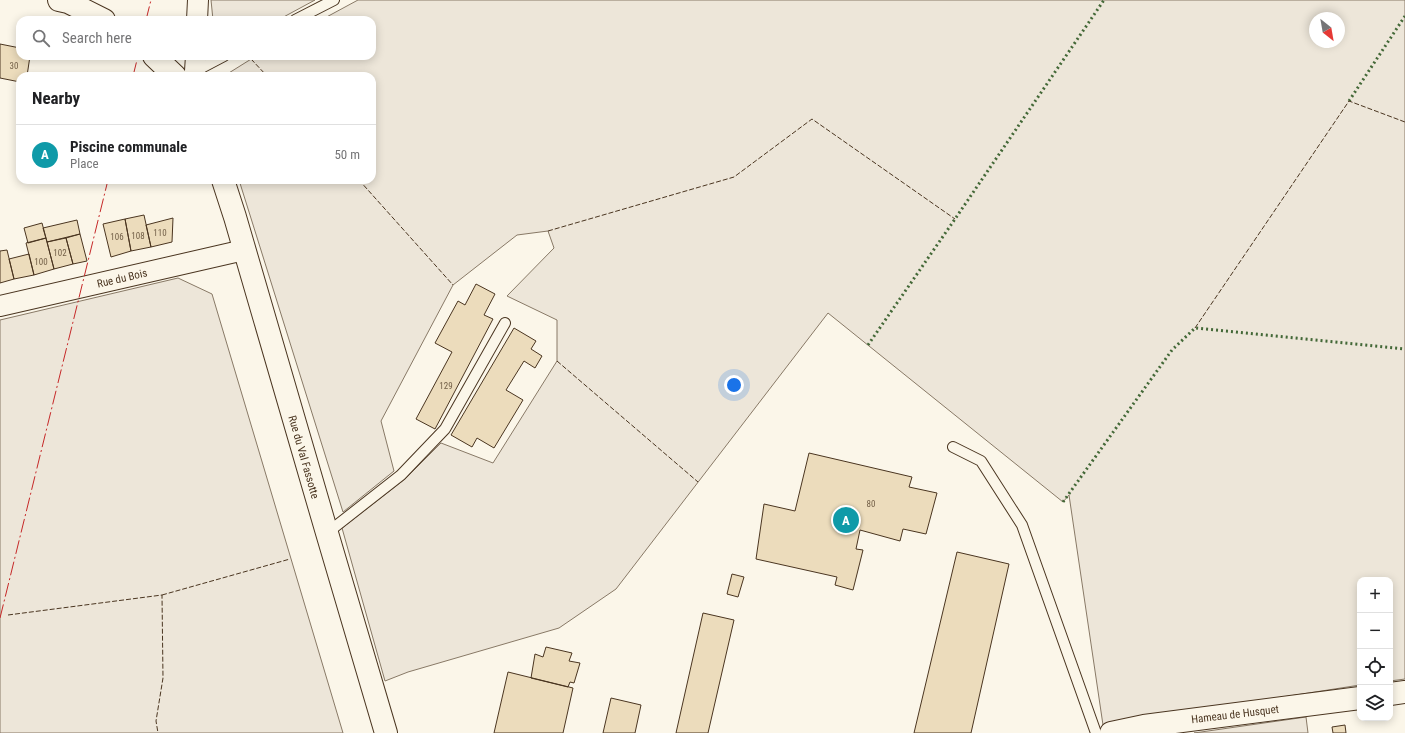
<!DOCTYPE html>
<meta charset="utf-8">
<style>
:root{--surface:#fff;--page:#f6f6f6;--text:#202124;--muted:#757577;--line:#e0e0e0;--accent:#ea580c}
body{margin:0;font-family:"Roboto Condensed",sans-serif;background:var(--page);color:var(--text)}
.controls{position:absolute;right:12px;bottom:12px;display:grid;overflow:hidden;border-radius:8px;box-shadow:0 2px 10px #0003}
.controls button{width:36px;height:36px;display:grid;place-items:center;padding:0;border:0;border-bottom:1px solid var(--line);background:var(--surface);color:var(--text);font:20px sans-serif}
.compass{position:absolute;left:1309px;top:12px;width:36px;height:36px;border-radius:50%;background:var(--surface);box-shadow:0 2px 10px #0003;rotate:149deg}
.you{position:absolute;left:734px;top:385px;width:14px;height:14px;margin:-10px;border:3px solid #fff;border-radius:50%;background:#1a73e8;box-shadow:0 0 0 6px #1a73e833}
.badge{display:grid;place-items:center;width:26px;height:26px;border-radius:50%;background:var(--accent);color:#fff;font-size:13px;font-weight:700}
.pin{position:absolute;translate:-50% -50%;border:2px solid #fff;box-shadow:0 1px 4px #0006}
.list{margin:0;padding:0;list-style:none}
h2{display:flex;justify-content:space-between;align-items:center;height:52px;margin:0;padding:0 16px;font-size:17px}
h2 small{font-size:13px;font-weight:400;color:var(--muted)}
.list li{display:grid;grid-template-columns:26px 1fr auto;gap:12px;align-items:center;box-sizing:border-box;height:60px;padding:0 16px;border-top:1px solid var(--line)}
.list b{display:block;font-size:15px;white-space:nowrap}
.list p{margin:0;font-size:13px;white-space:nowrap;color:var(--muted)}
.list em{font-size:13px;font-style:normal;color:var(--muted)}
.icon{flex:none;width:22px;height:22px;fill:none;stroke:currentColor;stroke-width:2;stroke-linecap:round;stroke-linejoin:round}
.map{position:relative;flex:none;width:1405px;height:733px;overflow:hidden}
.search{position:absolute;background:var(--surface);box-shadow:0 2px 10px #0003;left:16px;top:16px;width:360px;height:44px;display:flex;align-items:center;gap:10px;box-sizing:border-box;padding:0 14px;border-radius:12px;color:var(--muted);font-size:15px}
.panel{position:absolute;background:var(--surface);box-shadow:0 2px 10px #0003;left:16px;top:72px;width:360px;height:112px;border-radius:12px}
.map>svg:first-child{display:block}
.green{fill:#ede6d9;stroke:#887966;fill-rule:evenodd}
.building{fill:#ecdcbc;stroke:#4a3520}
.lines{fill:none;stroke-linecap:round;stroke-linejoin:round}
.lane-casing{stroke:#4a3520;stroke-width:12}
.street-casing{stroke:#4a3520;stroke-width:22}
.secondary-casing{stroke:#4a3520;stroke-width:24}
.lane{stroke:#fbf6e9;stroke-width:10}
.street{stroke:#fbf6e9;stroke-width:20}
.secondary{stroke:#fbf6e9;stroke-width:22}
.hedge{stroke:#436837;stroke-width:3;stroke-dasharray:2 3;stroke-linecap:butt}
.fence{stroke:#4a3520;stroke-width:1;stroke-dasharray:5 2;stroke-linecap:butt}
.power{stroke:#c62828;stroke-width:1;stroke-dasharray:14 3 2 3;stroke-linecap:butt}
.labels{text-anchor:middle;stroke-width:3;stroke-linejoin:round;paint-order:stroke}
.number-label{font-size:9px;fill:#725f47}
.street-label{font-size:11px;fill:#4a3520;stroke:#fbf6e9}
</style>
<div class="map">
<svg width="1405" height="733" viewBox="0 0 1405 733">
<rect width="100%" height="100%" fill="#fbf6e9"/>
<path class="green" d="M211,0H315L278,20H213Z
M358,0H1405V679L1390,681V580H1360V685L1103,725L1069,495L1063,502L828,313L616,589L559,628L408,672L385,681L342,528L405,479L441,443L493,463L557,361V320L507,296L554,248L548,231L517,235L453,285L381,421L394,471L343,512L239,180H372V76H224L256,56H372V20H321ZM1315,18H1339V42H1315Z
M178,278L212,294L343,733H0V320Z
M1306,717L1308,733H1194Z"/>
<path class="building" d="M0,44L20,48V56H30L27,76H20V82L0,78Z
M144,215L151,247L131,251L125,219Z
M173,218L172,242L151,247L146,225Z
M125,219L131,251L111,257L103,224Z
M77,220L80,234L47,242L43,228Z
M42,223L46,238L28,243L24,228Z
M80,234L87,261L73,264L66,238Z
M46,238L54,269L34,275L26,243Z
M66,238L73,264L54,269L47,242Z
M7,250L14,279L0,283V251Z
M29,254L34,275L14,279L9,259Z
M476,284L495,294L484,315L493,319L435,429L416,419L452,352L435,343L458,301L465,305Z
M514,328L536,341L531,349L542,356L535,368L524,361L506,390L523,400L494,448L477,438L472,447L451,435Z
M809,453L912,477L909,487L937,493L926,534L903,529L900,541L860,530L856,549L863,550L853,590L835,585L837,577L756,559L764,504L795,511Z
M957,552L1009,564L971,733H914Z
M732,574L744,577L738,597L727,594Z
M703,613L734,620L708,733H676Z
M546,647L572,653L569,661L580,663L574,683L570,682L568,687L531,678L535,654L543,657Z
M508,672L573,688L563,733H494Z
M611,698L641,705L635,733H603Z
M1345,725L1346,733H1333L1332,727Z"/>
<g class="lines">
<g class="lane-casing">
<path id="lane" d="M295,20L334,0
M186,76L224,56
M953,447L981,461L1022,525L1096,733
M327,533L401,475L445,429L505,323"/>
</g>
<g class="street-casing">
<path id="street" d="M197,20L198,0
M195,71L196,56
M0,306L244,250"/>
</g>
<g class="secondary-casing">
<path id="secondary" d="M59,0L68,2L104,20
M154,56L175,76
M223,180L235,217L327,533L386,733
M1390,694L1405,692
M1111,733L1144,726L1360,698"/>
</g>
<use href="#lane" class="lane"/>
<use href="#street" class="street"/>
<use href="#secondary" class="secondary"/>
<path class="hedge" d="M1349,101L1405,16
M868,345L955,219L1104,0
M1063,502L1172,350L1195,328L1405,349"/>
<path class="fence" d="M251,59L267,76
M359,180L453,285
M548,231L734,177L812,119L955,219
M1195,328L1349,101L1405,122
M557,361L698,482
M162,595L290,559
M8,615L162,595L163,678L156,721L158,733"/>
<path class="power" d="M146,20L151,0
M133,76L138,56
M0,618L108,180"/>
</g>
<g class="labels">
<g class="number-label">
<text x="14" y="69">30</text>
<text x="160" y="236">110</text>
<text x="138" y="239">108</text>
<text x="117" y="240">106</text>
<text x="60" y="256">102</text>
<text x="41" y="265">100</text>
<text x="446" y="389">129</text>
<text x="871" y="507">80</text>
</g>
<g class="street-label">
<text transform="translate(122 278) rotate(-13)" y="4">Rue du Bois</text>
<text transform="translate(304 457) rotate(74)" y="4">Rue du Val Fassotte</text>
<text transform="translate(1235 714) rotate(-7)" y="4">Hameau de Husquet</text>
</g>
</g>
</svg>
<div class="controls">
<button>+</button>
<button>−</button>
<button><svg class="icon" aria-label="locate" viewBox="0 0 24 24"><circle cx="12" cy="12" r="6"/><path d="M12 2v4M12 18v4M2 12h4M18 12h4"/></svg></button>
<button><svg class="icon" aria-label="layers" viewBox="0 0 24 24"><path d="M12 4l9 5-9 5-9-5zM3 14l9 5 9-5"/></svg></button>
</div>
<svg class="compass" viewBox="-18 -18 36 36"><path d="M0-13l5 13h-10z" fill="#e53935"/><path d="M0 13l5-13h-10z" fill="#757577"/></svg>
<div class="you"></div>
<div class="pin badge" style="left:846px;top:520px;background:#0f9aa8">A</div>
<div class="search"><svg class="icon" aria-label="search" viewBox="0 0 24 24"><circle cx="10" cy="10" r="6"/><path d="M15 15l6 6"/></svg>Search here</div>
<section class="panel">
<h2>Nearby<small></small></h2>
<ul class="list">
<li><span class="badge" style="background:#0f9aa8">A</span><div><b>Piscine communale</b><p>Place</p></div><em>50 m</em></li>
</ul>
</section>
</div>
